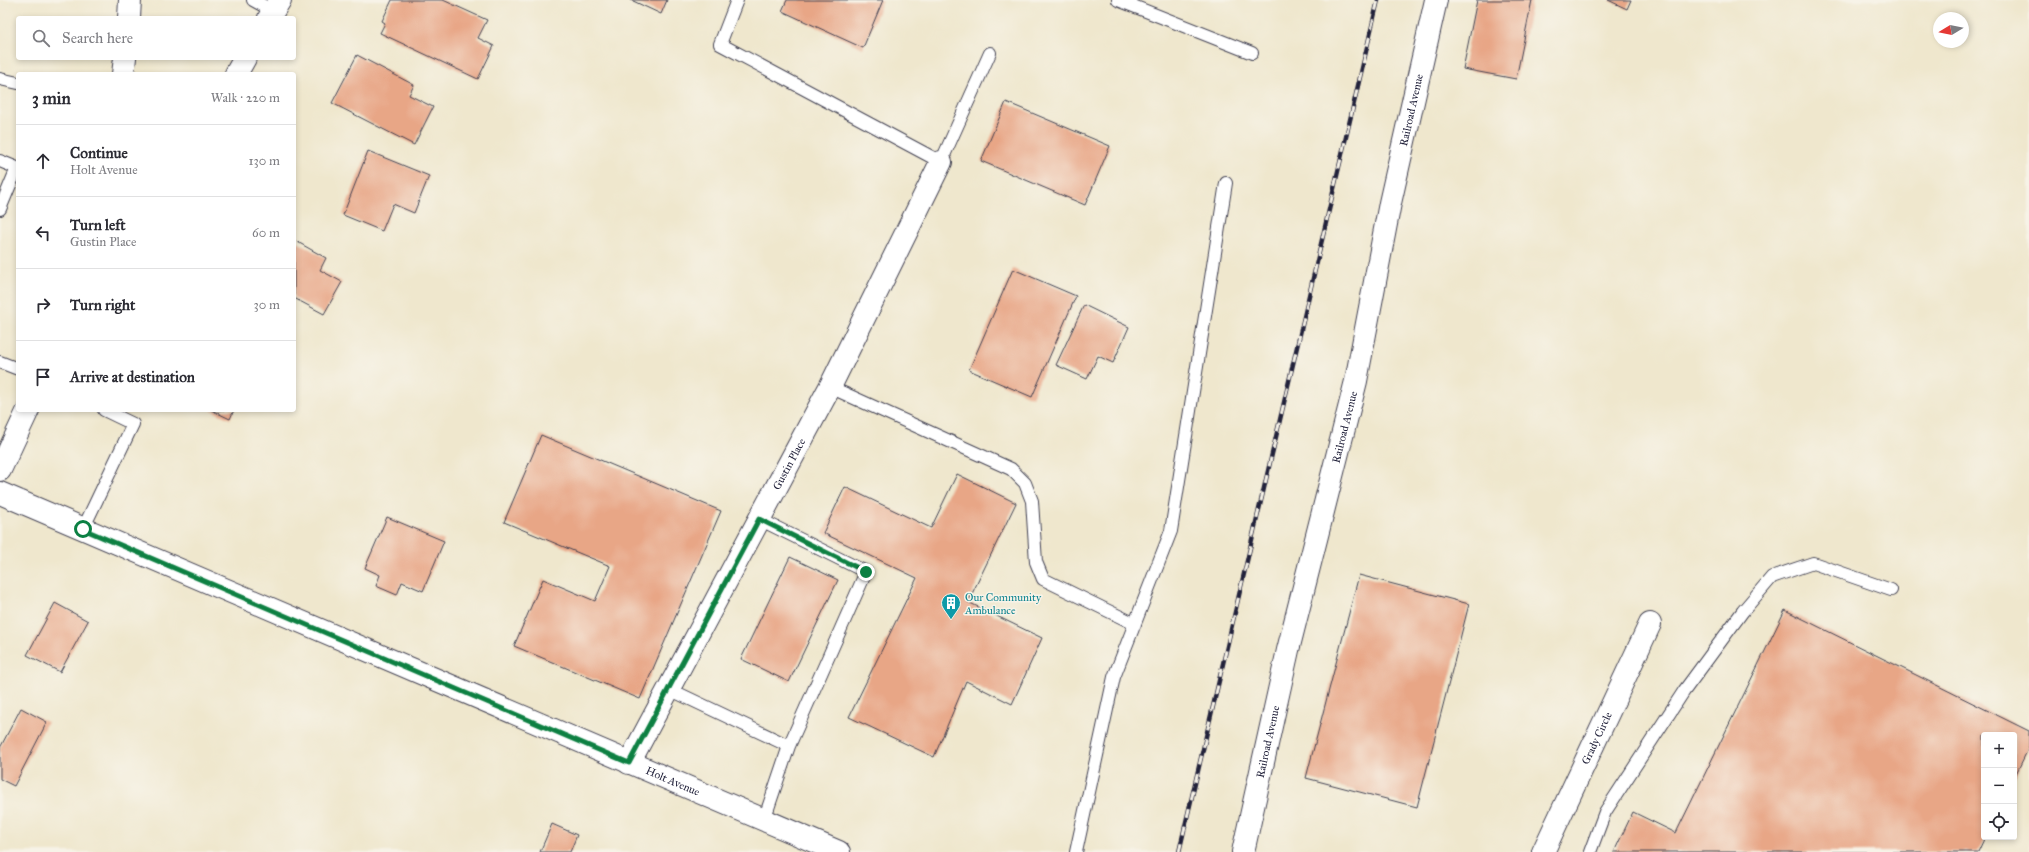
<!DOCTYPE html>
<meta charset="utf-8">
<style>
:root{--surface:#fff;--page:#f2f2f3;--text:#2b2b33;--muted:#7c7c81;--line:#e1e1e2}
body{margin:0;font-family:"IM FELL Great Primer",serif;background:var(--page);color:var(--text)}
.controls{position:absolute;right:12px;bottom:12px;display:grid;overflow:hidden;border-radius:4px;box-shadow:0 2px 6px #0003}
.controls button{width:36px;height:36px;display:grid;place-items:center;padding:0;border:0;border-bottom:1px solid var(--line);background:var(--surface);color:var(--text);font:20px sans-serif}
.compass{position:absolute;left:1933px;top:12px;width:36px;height:36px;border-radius:50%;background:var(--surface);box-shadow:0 2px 6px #0003;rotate:260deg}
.stop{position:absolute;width:12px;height:12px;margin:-9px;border:3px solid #0b8043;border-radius:50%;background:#fff}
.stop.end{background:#0b8043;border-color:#fff;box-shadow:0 1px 4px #0008}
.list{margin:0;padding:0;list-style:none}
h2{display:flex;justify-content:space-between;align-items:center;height:52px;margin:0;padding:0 16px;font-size:17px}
h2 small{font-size:13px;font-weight:400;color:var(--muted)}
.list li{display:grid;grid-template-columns:26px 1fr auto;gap:12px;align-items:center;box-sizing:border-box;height:72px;padding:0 16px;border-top:1px solid var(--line)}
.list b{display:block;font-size:15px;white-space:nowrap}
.list p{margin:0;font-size:13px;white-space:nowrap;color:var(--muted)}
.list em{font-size:13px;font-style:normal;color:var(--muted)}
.icon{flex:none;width:22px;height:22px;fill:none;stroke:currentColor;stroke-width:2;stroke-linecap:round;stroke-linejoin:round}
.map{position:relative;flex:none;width:2029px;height:852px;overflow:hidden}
.search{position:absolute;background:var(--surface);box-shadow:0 2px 6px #0003;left:16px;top:16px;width:280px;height:44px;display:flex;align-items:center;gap:10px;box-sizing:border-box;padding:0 14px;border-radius:4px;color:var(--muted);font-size:15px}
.panel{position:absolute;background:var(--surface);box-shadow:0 2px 6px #0003;left:16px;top:72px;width:280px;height:340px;border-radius:4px}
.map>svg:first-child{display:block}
.building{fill:#e8a686}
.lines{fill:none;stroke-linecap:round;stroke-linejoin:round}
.lane-casing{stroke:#414051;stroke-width:14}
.street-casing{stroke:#414051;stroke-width:24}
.primary-casing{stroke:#414051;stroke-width:24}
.lane{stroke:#fff;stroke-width:12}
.street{stroke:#fff;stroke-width:22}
.primary{stroke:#fff;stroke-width:22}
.rail-casing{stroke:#22223b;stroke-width:4.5}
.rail{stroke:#f7f3e8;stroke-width:3;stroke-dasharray:9;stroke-linecap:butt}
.route{stroke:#0b8043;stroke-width:5}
.labels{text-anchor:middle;stroke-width:3;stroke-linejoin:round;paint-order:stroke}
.street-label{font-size:11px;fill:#22223b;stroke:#f7f3e8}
.culture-label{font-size:11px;fill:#0d838f;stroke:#f7f3e8;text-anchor:start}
</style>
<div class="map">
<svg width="2029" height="852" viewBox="0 0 2029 852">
<rect width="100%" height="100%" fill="#f7f3e8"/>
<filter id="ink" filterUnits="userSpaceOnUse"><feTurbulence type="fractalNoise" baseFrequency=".025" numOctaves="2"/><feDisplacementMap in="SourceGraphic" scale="8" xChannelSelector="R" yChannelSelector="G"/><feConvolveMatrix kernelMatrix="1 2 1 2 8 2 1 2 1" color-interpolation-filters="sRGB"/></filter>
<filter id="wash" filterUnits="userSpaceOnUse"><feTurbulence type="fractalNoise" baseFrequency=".012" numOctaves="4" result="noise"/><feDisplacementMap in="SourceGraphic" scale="16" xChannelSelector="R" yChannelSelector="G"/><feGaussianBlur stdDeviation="0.9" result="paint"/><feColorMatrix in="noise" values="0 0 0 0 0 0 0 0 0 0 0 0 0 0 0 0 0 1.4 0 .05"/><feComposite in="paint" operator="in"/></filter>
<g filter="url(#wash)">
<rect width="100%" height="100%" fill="#efe7cd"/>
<g id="blocks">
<path class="building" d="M392,0H443L487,20L478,38L494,46L478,79L380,33L385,23L382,21Z
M631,0H667L661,14Z
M787,0H883L863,48L782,11Z
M1477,0H1532L1516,79L1463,69Z
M1608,0H1631L1627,9Z
M357,55L414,85L409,95L433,107L414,145L332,103Z
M1006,102L1110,146L1085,205L981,161Z
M368,151L429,176L414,213L393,204L382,231L343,215Z
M294,240L326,258L320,270L342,282L324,314L294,298Z
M1013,269L1076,296L1032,397L969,370Z
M1084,305L1129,327L1113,363L1098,356L1087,379L1056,365Z
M211,410H234L230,419Z
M541,435L721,511L640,699L514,646L543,579L595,601L610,566L504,522Z
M957,474L1016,503L968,602L1042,638L1012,704L966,681L934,757L849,717L917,578L823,533L845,487L931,528Z
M387,517L444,541L423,591L402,582L397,595L376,586L380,575L365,568Z
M790,557L838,580L789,682L741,659Z
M1359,575L1469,604L1417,807L1306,778Z
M55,603L88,621L60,672L27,655Z
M1785,610L2029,731V747L2014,778V735H1984L1985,837L1978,852H1614L1633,812L1676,833Z
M21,708L47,722L14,786L0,779V748Z
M552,824L577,835L570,852H540Z"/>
</g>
</g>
<g filter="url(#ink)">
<use href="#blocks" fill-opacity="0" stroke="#414051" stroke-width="1"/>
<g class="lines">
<g class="lane-casing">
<path id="lane" d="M253,0L273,11
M737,0L720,44L941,162L990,53
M1118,0L1252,53
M0,79L18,83
M0,161L17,168L0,209
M0,362L18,369
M830,387L1011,469L1025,483L1032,501L1036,562L1043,579L1135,624
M759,519L866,572L789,746
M83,529L133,424L104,410
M669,689L789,746L764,820
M1076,852L1114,677L1171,531L1226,183
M1590,852L1605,812L1684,691L1743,611L1772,577L1813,563L1891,590"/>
</g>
<g class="street-casing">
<g id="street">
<path id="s1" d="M0,493L839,852"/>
<path id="s2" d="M629,763L830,387L941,162"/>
<path id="s3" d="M1243,852L1288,650L1356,381L1390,203L1436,0"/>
<path id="s4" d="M1543,852L1650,624"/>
</g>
</g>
<g class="primary-casing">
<path id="primary" d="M129,18L130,0
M269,18L280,0
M123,74L125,58
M236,74L245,58
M0,470L28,410"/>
</g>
<use href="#lane" class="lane"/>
<use href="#street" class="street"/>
<use href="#primary" class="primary"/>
<g class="rail-casing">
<path id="rail" d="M1179,852L1378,0"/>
</g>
<use href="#rail" class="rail"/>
</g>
</g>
<g class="lines" filter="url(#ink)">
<path class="route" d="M83,529L629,763L759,519L866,572"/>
</g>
<defs>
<g id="building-pin" transform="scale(1)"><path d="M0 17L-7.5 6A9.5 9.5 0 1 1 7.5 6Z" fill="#0f9aa8" stroke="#f7f3e8"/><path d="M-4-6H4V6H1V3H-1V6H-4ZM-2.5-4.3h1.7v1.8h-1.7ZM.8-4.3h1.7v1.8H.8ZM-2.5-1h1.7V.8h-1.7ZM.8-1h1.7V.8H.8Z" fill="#fff"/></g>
</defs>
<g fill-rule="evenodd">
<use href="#building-pin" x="951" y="603"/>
</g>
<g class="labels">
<g class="street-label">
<text dy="4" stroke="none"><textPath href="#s3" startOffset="761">Railroad Avenue</textPath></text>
<text dy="4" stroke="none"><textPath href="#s3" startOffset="437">Railroad Avenue</textPath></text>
<text dy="4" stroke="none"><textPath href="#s2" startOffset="339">Gustin Place</textPath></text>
<text dy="4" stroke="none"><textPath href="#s4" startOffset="126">Grady Circle</textPath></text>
<text dy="4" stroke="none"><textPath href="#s3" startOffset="113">Railroad Avenue</textPath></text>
<text dy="4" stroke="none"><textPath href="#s1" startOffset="732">Holt Avenue</textPath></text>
</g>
<g class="culture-label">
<text x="965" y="601">Our Community<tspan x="965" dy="13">Ambulance</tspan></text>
</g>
</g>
</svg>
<div class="controls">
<button>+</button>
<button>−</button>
<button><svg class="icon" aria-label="locate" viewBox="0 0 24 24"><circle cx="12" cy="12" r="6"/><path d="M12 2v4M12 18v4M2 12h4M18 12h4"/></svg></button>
</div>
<svg class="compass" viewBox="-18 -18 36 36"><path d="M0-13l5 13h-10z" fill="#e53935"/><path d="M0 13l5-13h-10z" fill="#7c7c81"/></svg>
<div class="stop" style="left:83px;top:529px"></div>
<div class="stop end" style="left:866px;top:572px"></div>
<div class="search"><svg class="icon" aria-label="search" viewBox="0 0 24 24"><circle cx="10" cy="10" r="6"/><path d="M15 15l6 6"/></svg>Search here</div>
<section class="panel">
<h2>3 min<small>Walk · 220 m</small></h2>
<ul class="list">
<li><svg class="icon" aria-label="ahead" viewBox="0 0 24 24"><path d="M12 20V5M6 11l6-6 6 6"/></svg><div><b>Continue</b><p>Holt Avenue</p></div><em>130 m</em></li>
<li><svg class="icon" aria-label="left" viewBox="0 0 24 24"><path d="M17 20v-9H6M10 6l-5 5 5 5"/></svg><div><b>Turn left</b><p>Gustin Place</p></div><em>60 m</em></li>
<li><svg class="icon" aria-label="right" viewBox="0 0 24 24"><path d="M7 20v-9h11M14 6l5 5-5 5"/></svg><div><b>Turn right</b></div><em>30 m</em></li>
<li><svg class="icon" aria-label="arrive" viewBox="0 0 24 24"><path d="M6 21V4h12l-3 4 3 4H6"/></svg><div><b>Arrive at destination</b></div></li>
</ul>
</section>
</div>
